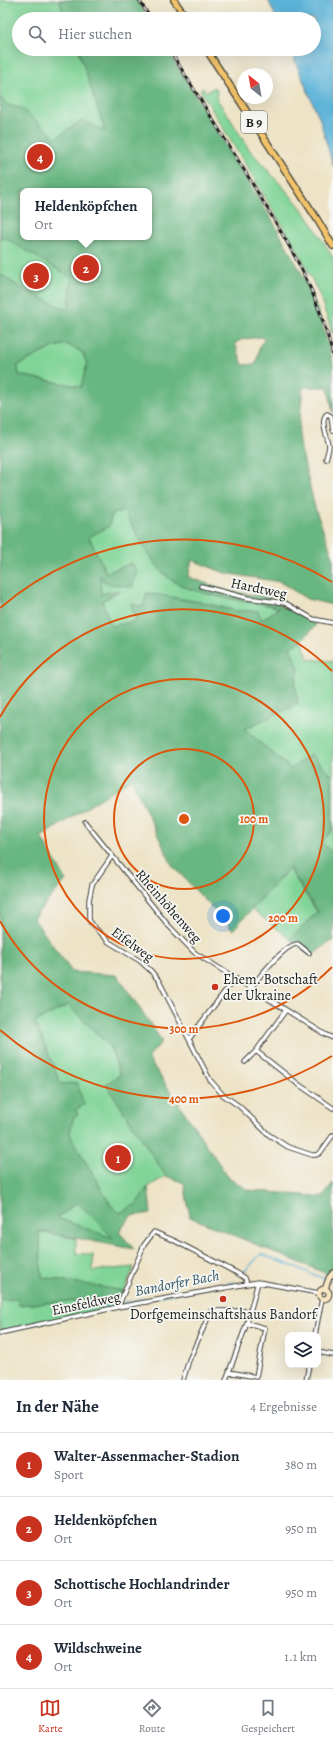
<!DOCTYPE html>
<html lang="de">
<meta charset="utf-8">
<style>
:root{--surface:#fff;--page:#f6f6f7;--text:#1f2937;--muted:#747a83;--line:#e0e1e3;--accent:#c8321e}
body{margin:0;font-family:Alegreya,serif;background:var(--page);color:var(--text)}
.controls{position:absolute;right:12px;bottom:12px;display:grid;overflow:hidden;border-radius:8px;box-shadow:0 4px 16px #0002}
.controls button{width:36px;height:36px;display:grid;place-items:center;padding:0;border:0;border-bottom:1px solid var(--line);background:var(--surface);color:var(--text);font:20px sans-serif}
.compass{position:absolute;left:237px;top:68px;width:36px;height:36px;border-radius:50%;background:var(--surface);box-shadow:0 4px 16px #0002;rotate:329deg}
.you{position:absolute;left:223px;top:916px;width:14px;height:14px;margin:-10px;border:3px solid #fff;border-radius:50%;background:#1a73e8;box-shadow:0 0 0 6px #1a73e833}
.badge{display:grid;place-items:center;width:26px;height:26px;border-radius:50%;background:var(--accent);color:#fff;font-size:13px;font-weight:700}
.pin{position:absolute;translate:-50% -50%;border:2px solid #fff;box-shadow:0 1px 4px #0006}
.popup{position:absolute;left:20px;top:188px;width:132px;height:52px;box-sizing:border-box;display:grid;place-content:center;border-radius:8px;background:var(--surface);filter:drop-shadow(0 1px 3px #0005);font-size:13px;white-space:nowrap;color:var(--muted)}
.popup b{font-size:15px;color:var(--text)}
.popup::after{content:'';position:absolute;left:50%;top:100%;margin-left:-8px;border:8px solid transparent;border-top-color:var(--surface)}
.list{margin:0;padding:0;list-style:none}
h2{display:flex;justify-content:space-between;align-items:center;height:52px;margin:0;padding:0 16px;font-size:17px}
h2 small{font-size:13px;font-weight:400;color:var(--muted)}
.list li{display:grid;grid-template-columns:26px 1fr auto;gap:12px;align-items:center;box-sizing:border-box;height:64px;padding:0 16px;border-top:1px solid var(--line)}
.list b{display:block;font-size:15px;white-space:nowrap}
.list p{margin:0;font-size:13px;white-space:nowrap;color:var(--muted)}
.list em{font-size:13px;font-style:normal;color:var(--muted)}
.icon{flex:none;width:22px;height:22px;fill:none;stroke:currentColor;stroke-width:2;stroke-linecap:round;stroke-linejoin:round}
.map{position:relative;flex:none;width:333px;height:1380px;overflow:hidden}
.search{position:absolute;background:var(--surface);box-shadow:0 4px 16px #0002;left:12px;right:12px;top:12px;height:44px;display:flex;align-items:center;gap:10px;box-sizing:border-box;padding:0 14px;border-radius:22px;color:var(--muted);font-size:15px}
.sheet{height:308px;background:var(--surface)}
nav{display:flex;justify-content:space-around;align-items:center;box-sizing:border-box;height:56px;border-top:1px solid var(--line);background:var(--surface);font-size:11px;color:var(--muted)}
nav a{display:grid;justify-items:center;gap:2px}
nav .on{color:var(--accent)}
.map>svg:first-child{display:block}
.green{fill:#80d497;stroke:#4e785a}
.forest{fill:#68b680;stroke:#42694e;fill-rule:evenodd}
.water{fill:#5bb3d8;stroke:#3c687a}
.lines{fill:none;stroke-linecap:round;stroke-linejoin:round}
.stream{stroke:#5bb3d8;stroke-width:1.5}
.street-casing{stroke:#3b3a36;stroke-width:5.5}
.secondary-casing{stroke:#3b3a36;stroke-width:7}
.primary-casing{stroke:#3b3a36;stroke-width:8}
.street{stroke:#fff;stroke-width:3.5}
.secondary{stroke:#f9e7c3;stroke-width:5}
.primary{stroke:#f1c36a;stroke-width:5.5}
.rail-casing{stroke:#1c1c1c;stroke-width:3}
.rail{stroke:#f6f6f2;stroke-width:1.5;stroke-dasharray:4.5;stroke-linecap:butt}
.ring{fill:none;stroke:#de560d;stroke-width:2}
.poi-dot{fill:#c8321e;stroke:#f6f6f2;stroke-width:1.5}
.labels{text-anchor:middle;stroke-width:3.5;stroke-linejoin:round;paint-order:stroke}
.shield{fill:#f6f6f2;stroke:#5d5d5c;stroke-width:1}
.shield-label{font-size:13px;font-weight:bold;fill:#1c1c1c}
.street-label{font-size:14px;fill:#1c1c1c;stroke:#f6f6f2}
.poi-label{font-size:14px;fill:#1c1c1c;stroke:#f6f6f2;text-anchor:start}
.water-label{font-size:15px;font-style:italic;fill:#355867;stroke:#f6f6f2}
.centre{fill:#de560d;stroke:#f6f6f2;stroke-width:2}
.ring-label{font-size:12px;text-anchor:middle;font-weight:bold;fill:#de560d;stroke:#f6f6f2;stroke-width:3.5;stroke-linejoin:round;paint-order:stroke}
</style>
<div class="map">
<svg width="333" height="1380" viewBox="0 0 333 1380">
<rect width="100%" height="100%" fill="#f6f6f2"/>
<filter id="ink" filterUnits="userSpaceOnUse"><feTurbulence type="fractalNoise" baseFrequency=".025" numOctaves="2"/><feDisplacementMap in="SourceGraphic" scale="8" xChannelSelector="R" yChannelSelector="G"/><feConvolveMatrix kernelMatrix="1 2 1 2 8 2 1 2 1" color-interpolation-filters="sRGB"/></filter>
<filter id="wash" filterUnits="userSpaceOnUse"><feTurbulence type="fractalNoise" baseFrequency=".012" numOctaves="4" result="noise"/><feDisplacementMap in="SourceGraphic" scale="16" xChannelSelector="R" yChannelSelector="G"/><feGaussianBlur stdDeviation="0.9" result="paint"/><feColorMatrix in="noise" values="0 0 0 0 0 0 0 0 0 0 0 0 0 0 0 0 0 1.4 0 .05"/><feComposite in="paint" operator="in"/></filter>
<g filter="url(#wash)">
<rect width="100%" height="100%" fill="#ede3c6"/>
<path class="green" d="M0,0H66L72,19H19V49H87L114,144L23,191V237H82L70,315L0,285Z
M215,87L217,91L216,98L228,115L248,148L298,204L312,223L333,258V335L319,294L298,251L200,90L203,88L206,92Z
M66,344L82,352L87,364L81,387L19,375L18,365L54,347Z
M124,511C135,531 154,569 173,581C197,596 250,602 279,607L262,620L258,611H236L205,603L147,593L143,607L131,604L136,621L111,626L102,601L119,591L101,594L100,575L105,583L132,563L106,573L89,537L109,526L112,514Z
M302,640L308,659L333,661V777L311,754L291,769L244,729L297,704L295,683L299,669L290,648Z
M333,828V853L322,843Z
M289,869L317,912L290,939L252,909Z
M68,1005L110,1046L120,1076L106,1084L166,1176L148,1187L136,1204L120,1213L112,1207L72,1139L70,1133L73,1118L78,1114L75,1110L77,1083L61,1084L35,1022Z
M77,1202L114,1239L57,1218Z
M39,1231L76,1239V1253L93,1255V1271L134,1267L124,1291L42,1277Z
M121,1297L117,1307L0,1331V1300L18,1299L19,1305Z"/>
<path class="forest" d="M59,0H137L149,19H66Z
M78,49H167L275,225L307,283L318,311L331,355L333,366V413L328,387H303L298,436L315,508L333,557V605L307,599L280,582L225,573L192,560L188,577L227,591L271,598L283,607L297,612L316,625L302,640L290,648L299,669L295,683L298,704L244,729L291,769L311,754L333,777V828L322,843L333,853V940L311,956L290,939L318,912L289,868L233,930L172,865L131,779L41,837L66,880L33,918L72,972L117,975L162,1041L148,1058L228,1177L248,1190L323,1197L333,1183V1272L327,1274L190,1217L184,1183L166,1176L106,1084L120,1075L110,1046L68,1005L35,1022L61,1084L77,1083L84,1105L75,1110L78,1114L73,1118L70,1133L72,1139L112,1207L120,1213L136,1204L148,1187L151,1213L131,1216L119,1232L134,1249L39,1231L42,1277L124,1291L121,1297L19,1305L18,1299L0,1300V397L1,394L0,391V274L26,291L68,310L72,278L5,238L0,239V97L8,105L21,108L56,138L82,120L105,131ZM23,191H149V237H23ZM262,337L264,340L260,345L256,364L243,365L235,343L243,339ZM66,344L82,352L87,364L81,387L19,375L18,365L54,347ZM124,511C135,531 154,569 173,581C201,598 247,598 279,608L262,620L258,611H236L205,603L147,593L143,607L131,603L136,621L111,626L102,601L121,590L101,594L100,575L105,583L132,587L137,571L132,563L106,573L89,537L109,526L112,514ZM77,1202L113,1238L57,1218Z"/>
<path class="water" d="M268,0H333V166L320,120L290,49H314V19H277Z"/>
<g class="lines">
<path class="stream" d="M245,1271L261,1254L333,1282
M123,1303L235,1282
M77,1309L114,1304"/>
</g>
</g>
<g filter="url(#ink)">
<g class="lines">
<g class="street-casing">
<path id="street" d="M326,459C327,454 329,450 329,446C328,437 319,420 327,414L331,416L333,430
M201,586L247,598L285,603L313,619L333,623
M85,822L168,925L195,953L326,1035L333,1038
M112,856L92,885L89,900V920L93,926L109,942L140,961L151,971L159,981L210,1080L223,1095L239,1106L269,1135L288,1147L312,1155H316L320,1153L333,1135
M251,988C258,978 286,943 298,944L309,953
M189,1039L235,978
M256,1051L298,1084L333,1108
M245,1062L256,1051L286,1010
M118,1307L144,1245L154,1232L175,1241L237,1273L245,1278L247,1284
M0,1333L118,1307L258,1282L319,1293
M315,1335L322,1298
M318,1352L333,1355
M229,1372L256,1377L265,1328L247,1323
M183,1380L189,1360L211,1311H250
M226,1380L247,1323L258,1282
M306,1380L309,1365"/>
</g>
<g class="secondary-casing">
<path id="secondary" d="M325,1289L329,1278L333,1273
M319 1294a5 5 0 1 1 10 0a5 5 0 1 1-10 0Z"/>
</g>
<g class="primary-casing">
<path id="primary" d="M174,0L187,19
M206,49L317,219L333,246"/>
</g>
<use href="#street" class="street"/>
<use href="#secondary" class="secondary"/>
<use href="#primary" class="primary"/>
<g class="rail-casing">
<path id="rail" d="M139,0L151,19
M169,49C196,92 222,135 249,178C285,238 317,286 333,356"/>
</g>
<use href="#rail" class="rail"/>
</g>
</g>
<g class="ring">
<circle cx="184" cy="819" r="70"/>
<circle cx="184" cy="819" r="140"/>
<path d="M332 967A210 210 0 0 1 0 921M0 717A210 210 0 0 1 332 671"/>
<path d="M332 1056A280 280 0 0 1 0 1030M0 608A280 280 0 0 1 332 582"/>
</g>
<g class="poi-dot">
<circle cx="215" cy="987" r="4"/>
<circle cx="223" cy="1299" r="4"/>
</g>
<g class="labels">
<rect class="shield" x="241" y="111" width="26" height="22" rx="3"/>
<g class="shield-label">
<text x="254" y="127">B 9</text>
</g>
<g class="street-label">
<text transform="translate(259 588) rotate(12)" y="5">Hardtweg</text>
<text transform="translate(169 906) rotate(49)" y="5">Rheinhöhenweg</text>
<text transform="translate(133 944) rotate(36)" y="5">Eifelweg</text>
<text transform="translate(86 1303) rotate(-12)" y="5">Einsfeldweg</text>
</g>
<g class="poi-label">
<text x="223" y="984">Ehem. Botschaft<tspan x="223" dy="16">der Ukraine</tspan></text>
<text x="223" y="1319" text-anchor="middle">Dorfgemeinschaftshaus Bandorf</text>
</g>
<g class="water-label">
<text transform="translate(177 1283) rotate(-11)" y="5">Bandorfer Bach</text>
</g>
</g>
<circle cx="184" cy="819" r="6" class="centre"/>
<g class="ring-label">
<text x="254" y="823">100 m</text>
<text x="283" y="922">200 m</text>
<text x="184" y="1033">300 m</text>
<text x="184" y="1103">400 m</text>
</g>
</svg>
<div class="controls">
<button><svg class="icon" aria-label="layers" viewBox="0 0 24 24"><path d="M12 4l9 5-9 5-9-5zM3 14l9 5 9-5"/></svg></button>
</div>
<svg class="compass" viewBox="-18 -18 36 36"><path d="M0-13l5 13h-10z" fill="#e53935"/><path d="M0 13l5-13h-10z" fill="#747a83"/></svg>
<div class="you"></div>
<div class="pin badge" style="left:118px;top:1158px">1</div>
<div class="pin badge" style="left:86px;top:268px">2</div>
<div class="popup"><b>Heldenköpfchen</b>Ort</div>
<div class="pin badge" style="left:36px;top:276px">3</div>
<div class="pin badge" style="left:40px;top:157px">4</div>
<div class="search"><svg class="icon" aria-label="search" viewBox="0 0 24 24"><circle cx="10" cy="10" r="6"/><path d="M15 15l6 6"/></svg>Hier suchen</div>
</div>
<section class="sheet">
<h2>In der Nähe<small>4 Ergebnisse</small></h2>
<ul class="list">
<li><span class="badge">1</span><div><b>Walter-Assenmacher-Stadion</b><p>Sport</p></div><em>380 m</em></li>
<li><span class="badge">2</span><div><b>Heldenköpfchen</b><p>Ort</p></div><em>950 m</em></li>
<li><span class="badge">3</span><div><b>Schottische Hochlandrinder</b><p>Ort</p></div><em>950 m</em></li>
<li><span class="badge">4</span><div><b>Wildschweine</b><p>Ort</p></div><em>1.1 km</em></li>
</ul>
</section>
<nav>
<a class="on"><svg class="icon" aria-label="map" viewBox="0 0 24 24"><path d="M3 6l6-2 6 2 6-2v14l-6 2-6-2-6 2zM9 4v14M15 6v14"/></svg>Karte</a>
<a><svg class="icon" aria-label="directions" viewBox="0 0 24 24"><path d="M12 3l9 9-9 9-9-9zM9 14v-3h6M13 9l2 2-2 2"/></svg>Route</a>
<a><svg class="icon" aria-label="saved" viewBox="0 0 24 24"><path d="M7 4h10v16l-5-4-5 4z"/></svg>Gespeichert</a>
</nav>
